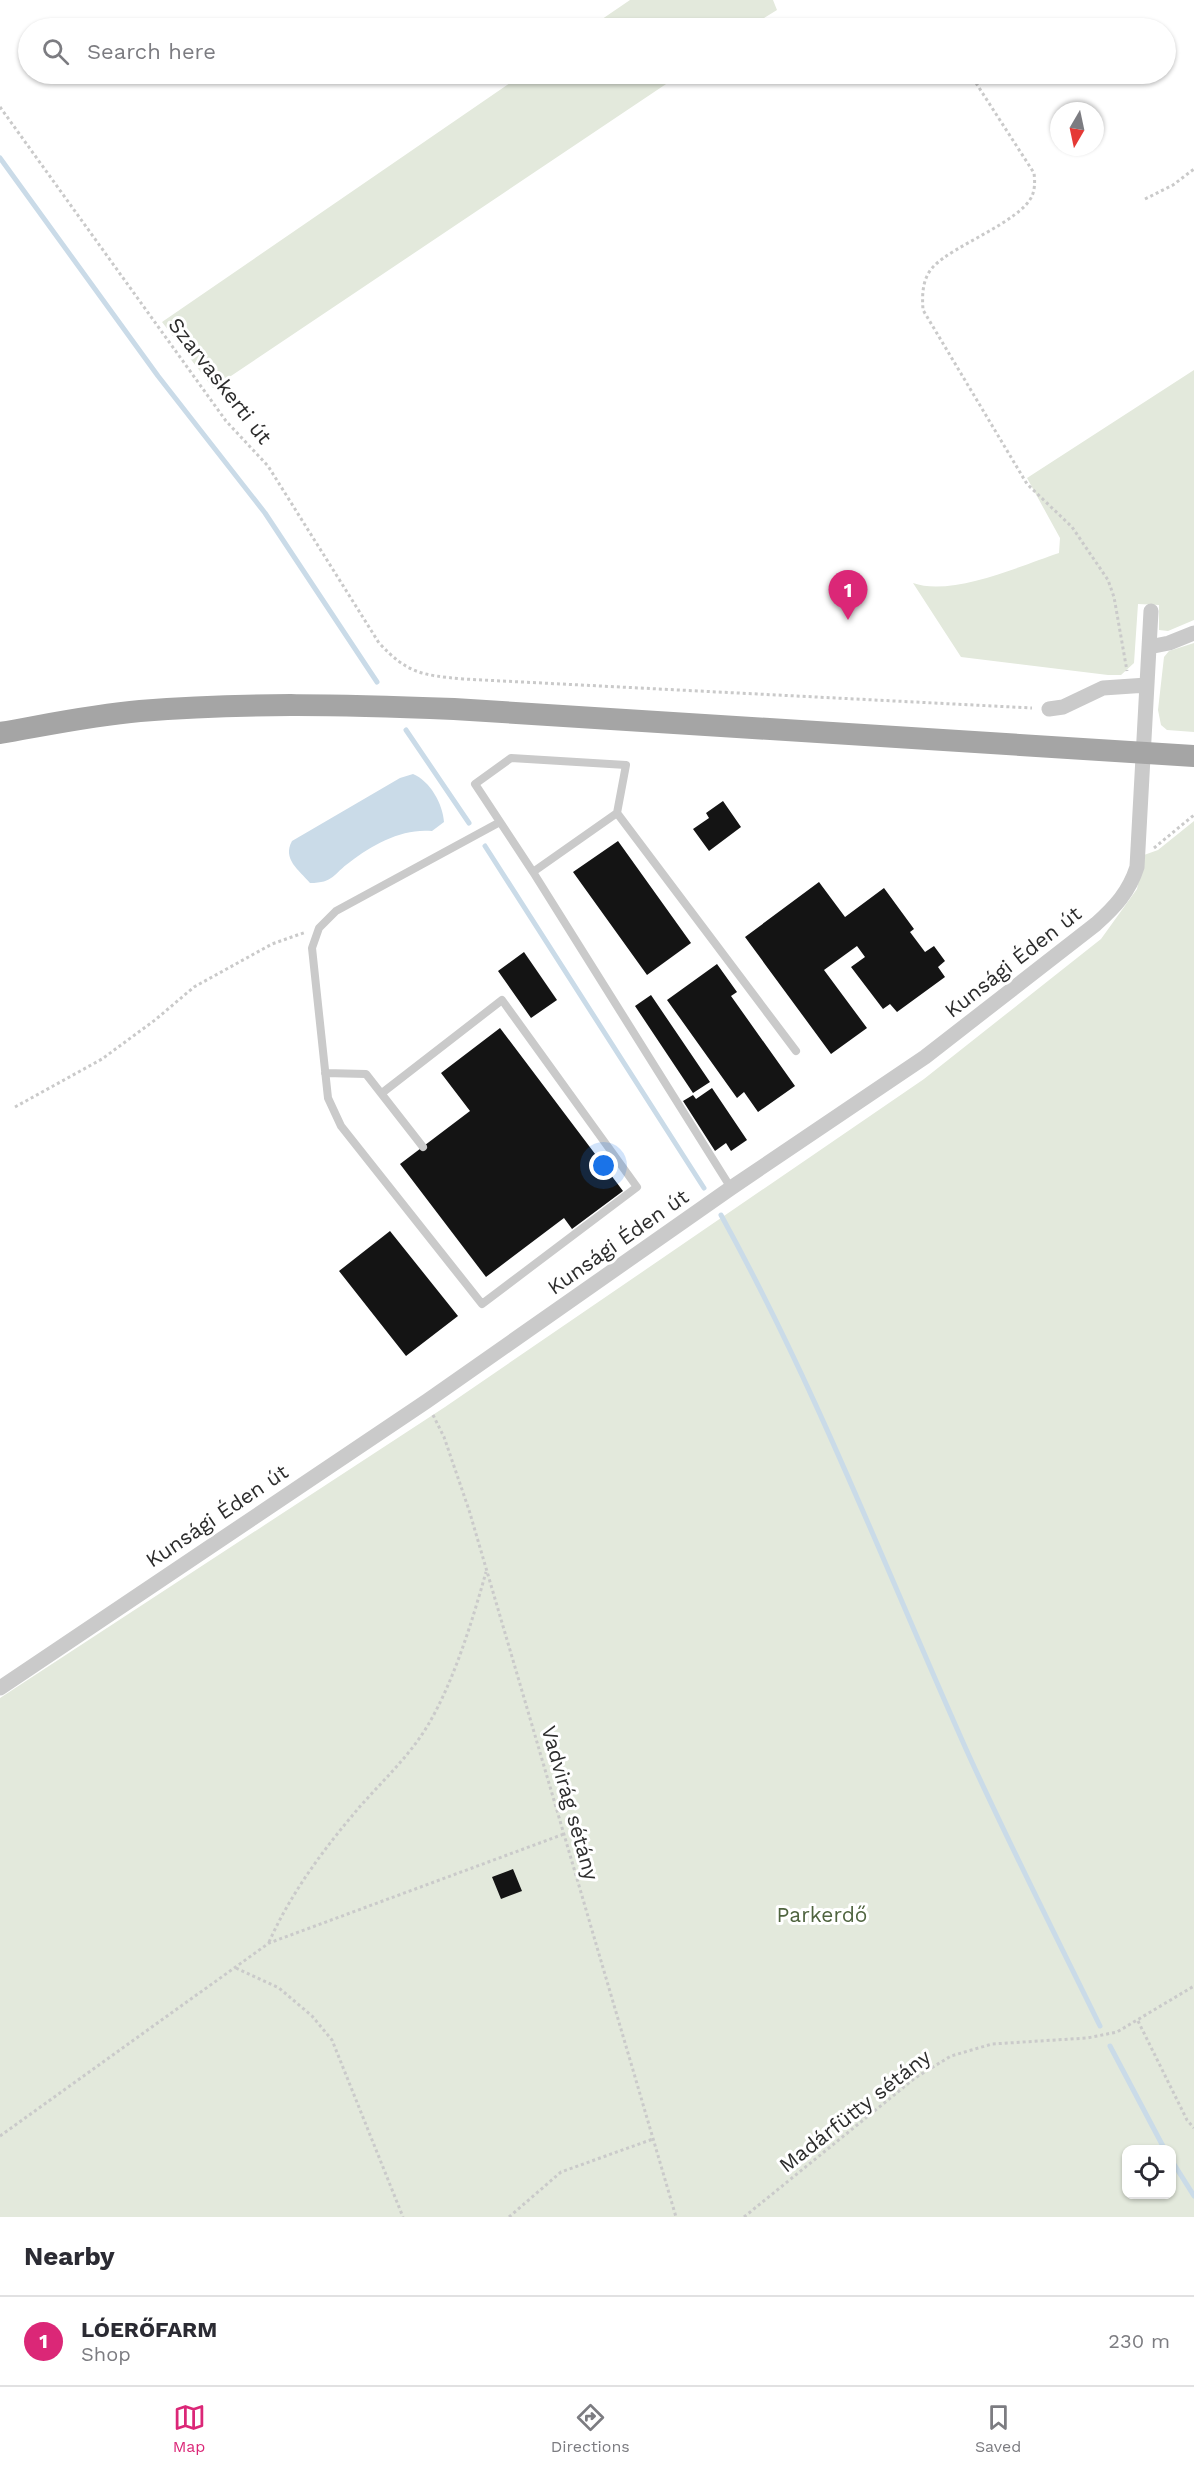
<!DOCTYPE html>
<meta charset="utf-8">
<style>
:root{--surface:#fff;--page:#f7f7f7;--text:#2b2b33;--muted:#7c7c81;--line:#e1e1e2;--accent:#db2777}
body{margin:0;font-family:"Work Sans",sans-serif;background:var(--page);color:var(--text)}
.controls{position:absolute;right:18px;bottom:18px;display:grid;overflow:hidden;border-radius:12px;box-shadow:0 2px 4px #0004}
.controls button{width:54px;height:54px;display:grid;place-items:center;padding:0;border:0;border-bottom:2px solid var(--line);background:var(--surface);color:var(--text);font:30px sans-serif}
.compass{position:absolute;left:1050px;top:102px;width:54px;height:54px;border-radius:50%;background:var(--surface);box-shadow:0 2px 4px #0004;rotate:189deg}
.you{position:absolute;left:604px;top:1166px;width:21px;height:21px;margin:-15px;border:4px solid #fff;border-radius:50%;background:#1a73e8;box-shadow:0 0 0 9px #1a73e833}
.badge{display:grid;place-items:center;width:39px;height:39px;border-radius:50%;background:var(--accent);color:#fff;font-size:20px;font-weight:700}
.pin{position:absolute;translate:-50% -50px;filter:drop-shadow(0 2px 3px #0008)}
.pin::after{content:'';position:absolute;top:32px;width:21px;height:18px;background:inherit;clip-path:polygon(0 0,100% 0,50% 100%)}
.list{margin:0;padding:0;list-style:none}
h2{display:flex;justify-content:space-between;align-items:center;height:78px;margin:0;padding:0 24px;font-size:26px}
h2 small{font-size:20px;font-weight:400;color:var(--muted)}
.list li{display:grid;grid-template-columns:39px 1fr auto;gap:18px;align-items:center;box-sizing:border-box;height:90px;padding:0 24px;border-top:2px solid var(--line)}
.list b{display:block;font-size:22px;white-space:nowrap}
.list p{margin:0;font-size:20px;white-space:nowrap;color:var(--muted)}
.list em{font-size:20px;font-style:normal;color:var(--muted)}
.icon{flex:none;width:33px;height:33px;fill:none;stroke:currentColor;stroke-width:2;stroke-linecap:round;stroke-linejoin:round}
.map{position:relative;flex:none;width:1194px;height:2217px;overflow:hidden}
.search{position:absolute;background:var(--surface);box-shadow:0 2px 4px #0004;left:18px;right:18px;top:18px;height:66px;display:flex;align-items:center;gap:15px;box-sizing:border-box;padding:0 21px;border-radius:33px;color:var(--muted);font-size:22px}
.sheet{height:168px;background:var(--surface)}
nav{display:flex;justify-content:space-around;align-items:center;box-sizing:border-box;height:84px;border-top:2px solid var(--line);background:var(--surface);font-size:16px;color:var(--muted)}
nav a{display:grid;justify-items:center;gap:3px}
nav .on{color:var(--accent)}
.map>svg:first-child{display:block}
.green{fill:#e3e9dc;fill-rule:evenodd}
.water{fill:#cadbe8}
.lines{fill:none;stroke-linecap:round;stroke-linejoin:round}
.stream{stroke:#cadbe8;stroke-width:5}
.building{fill:#141414}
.path{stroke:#cacaca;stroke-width:3;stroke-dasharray:3 3;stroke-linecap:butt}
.lane{stroke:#cacaca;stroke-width:8}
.street{stroke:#cacaca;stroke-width:15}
.primary{stroke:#a5a5a5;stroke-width:22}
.labels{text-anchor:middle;stroke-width:6;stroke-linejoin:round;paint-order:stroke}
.street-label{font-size:21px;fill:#2d2d2d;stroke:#fff}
.park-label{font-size:21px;fill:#4f643f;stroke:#fff}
</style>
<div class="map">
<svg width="1194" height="2217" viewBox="0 0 1194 2217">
<rect width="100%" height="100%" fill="#fff"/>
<path class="green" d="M630,0H773L777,10L748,28H589Z
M523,74H681L213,388L162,322Z
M1194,370V620L1168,631L1159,630V605L1138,604L1134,663L1121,675H1108L961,657L913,583C951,597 1020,566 1059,553L1060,538L1027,478Z
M1194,643V732L1167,730L1161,725L1158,710L1164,657L1169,651Z
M1194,821V2217H0V1698L445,1407L924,1079L1101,939L1137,889L1144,855L1158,850ZM1126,2150H1172V2194H1126Z"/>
<path class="water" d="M413,774C430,781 443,804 444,822L432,831C403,828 373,844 350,862C333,874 334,883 310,883C299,870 282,859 292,841L400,778Z"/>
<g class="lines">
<path class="stream" d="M0,158L158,376L265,513L377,682
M406,730L469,823
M485,846L704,1188
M721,1215C816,1387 886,1570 966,1749C1008,1842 1055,1934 1100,2026
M1110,2046L1165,2150
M1172,2161L1194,2196"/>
</g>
<path class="building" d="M723,801L741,827L709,851L693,829L709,818L706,813Z
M618,841L691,943L647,975L573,872Z
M819,882L845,917L884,888L914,929L910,932L925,952L934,946L945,961L938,967L945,977L897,1012L890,1004L883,1009L851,967L865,957L857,946L824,970L867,1028L831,1054L745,937Z
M524,952L557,1000L531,1018L498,971Z
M717,964L737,992L731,996L795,1086L758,1112L744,1092L737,1098L667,1000Z
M651,995L710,1082L693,1093L635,1006Z
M500,1028L623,1191L572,1229L564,1218L486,1277L400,1164L470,1111L441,1073Z
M712,1088L747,1140L731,1151L726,1143L715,1151L683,1101L693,1095L696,1099Z
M390,1231L458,1316L406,1356L339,1271Z
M513,1869L522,1891L501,1899L492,1877Z"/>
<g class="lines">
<path class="path" d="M976,83L1034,173C1035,181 1035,189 1032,196C1020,222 954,245 934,266C922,278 922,295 923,310L1027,484L1072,527L1108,580L1114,597L1127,671
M0,107L226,421L268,466L379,643C408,674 422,675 463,679L1032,708
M1145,199L1173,185L1194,169
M1154,848L1194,815
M15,1107L102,1059L155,1020L194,987L272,944L306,932
M433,1415L444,1437L469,1510L676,2217
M269,1942C291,1893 323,1850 357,1810C381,1782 409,1757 428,1725C454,1681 472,1622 486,1572
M236,1968L279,1988L312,2016L332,2040L403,2217
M1138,2021L1187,2120L1194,2128
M0,2136L269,1943L564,1834
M509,2217L561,2172L653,2139
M744,2217L915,2078L951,2056L992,2044L1087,2038L1117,2032L1194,1986"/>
<path class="lane" d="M617,813L796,1051
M533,872L617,813L626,765L511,758L475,784L533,872L731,1188
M325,1073L366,1074L423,1147
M382,1093L502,1000L637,1187L482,1304L341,1126L328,1098L312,948L319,928L336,911L500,822"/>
<path class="street" d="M1149,647L1169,643L1194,633
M1049,709L1063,707L1103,688L1147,685
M0,1688L427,1401L731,1188L925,1057L1096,924C1115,907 1129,892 1137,867L1151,611"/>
<path class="primary" d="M0,733C46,725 93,715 140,711C244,702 349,705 454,709L1194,756"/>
</g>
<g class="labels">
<g class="street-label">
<text transform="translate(220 381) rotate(52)" y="7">Szarvaskerti út</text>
<text transform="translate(1013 962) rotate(-38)" y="7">Kunsági Éden út</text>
<text transform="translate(618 1242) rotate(-35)" y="7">Kunsági Éden út</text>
<text transform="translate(217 1516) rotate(-34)" y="7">Kunsági Éden út</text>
<text transform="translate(570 1803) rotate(74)" y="7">Vadvirág sétány</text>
<text transform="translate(855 2111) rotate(-38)" y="7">Madárfütty sétány</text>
</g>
<g class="park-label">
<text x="822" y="1922">Parkerdő</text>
</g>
</g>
</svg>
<div class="controls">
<button><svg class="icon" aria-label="locate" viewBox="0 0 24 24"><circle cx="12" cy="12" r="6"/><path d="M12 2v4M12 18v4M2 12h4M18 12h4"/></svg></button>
</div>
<svg class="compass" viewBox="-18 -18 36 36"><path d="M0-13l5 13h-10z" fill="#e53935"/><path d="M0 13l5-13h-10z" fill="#7c7c81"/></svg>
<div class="you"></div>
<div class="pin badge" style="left:848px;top:620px">1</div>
<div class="search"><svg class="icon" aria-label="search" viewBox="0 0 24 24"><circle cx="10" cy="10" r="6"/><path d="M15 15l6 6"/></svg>Search here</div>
</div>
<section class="sheet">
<h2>Nearby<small></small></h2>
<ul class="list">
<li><span class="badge">1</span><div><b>LÓERŐFARM</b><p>Shop</p></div><em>230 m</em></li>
</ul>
</section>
<nav>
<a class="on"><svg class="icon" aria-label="map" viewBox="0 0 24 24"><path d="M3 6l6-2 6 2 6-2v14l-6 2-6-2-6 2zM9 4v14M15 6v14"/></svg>Map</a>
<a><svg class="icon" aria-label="directions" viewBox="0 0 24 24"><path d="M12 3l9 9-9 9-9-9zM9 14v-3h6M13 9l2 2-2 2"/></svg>Directions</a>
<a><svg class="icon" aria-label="saved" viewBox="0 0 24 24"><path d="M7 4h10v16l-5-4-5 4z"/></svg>Saved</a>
</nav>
